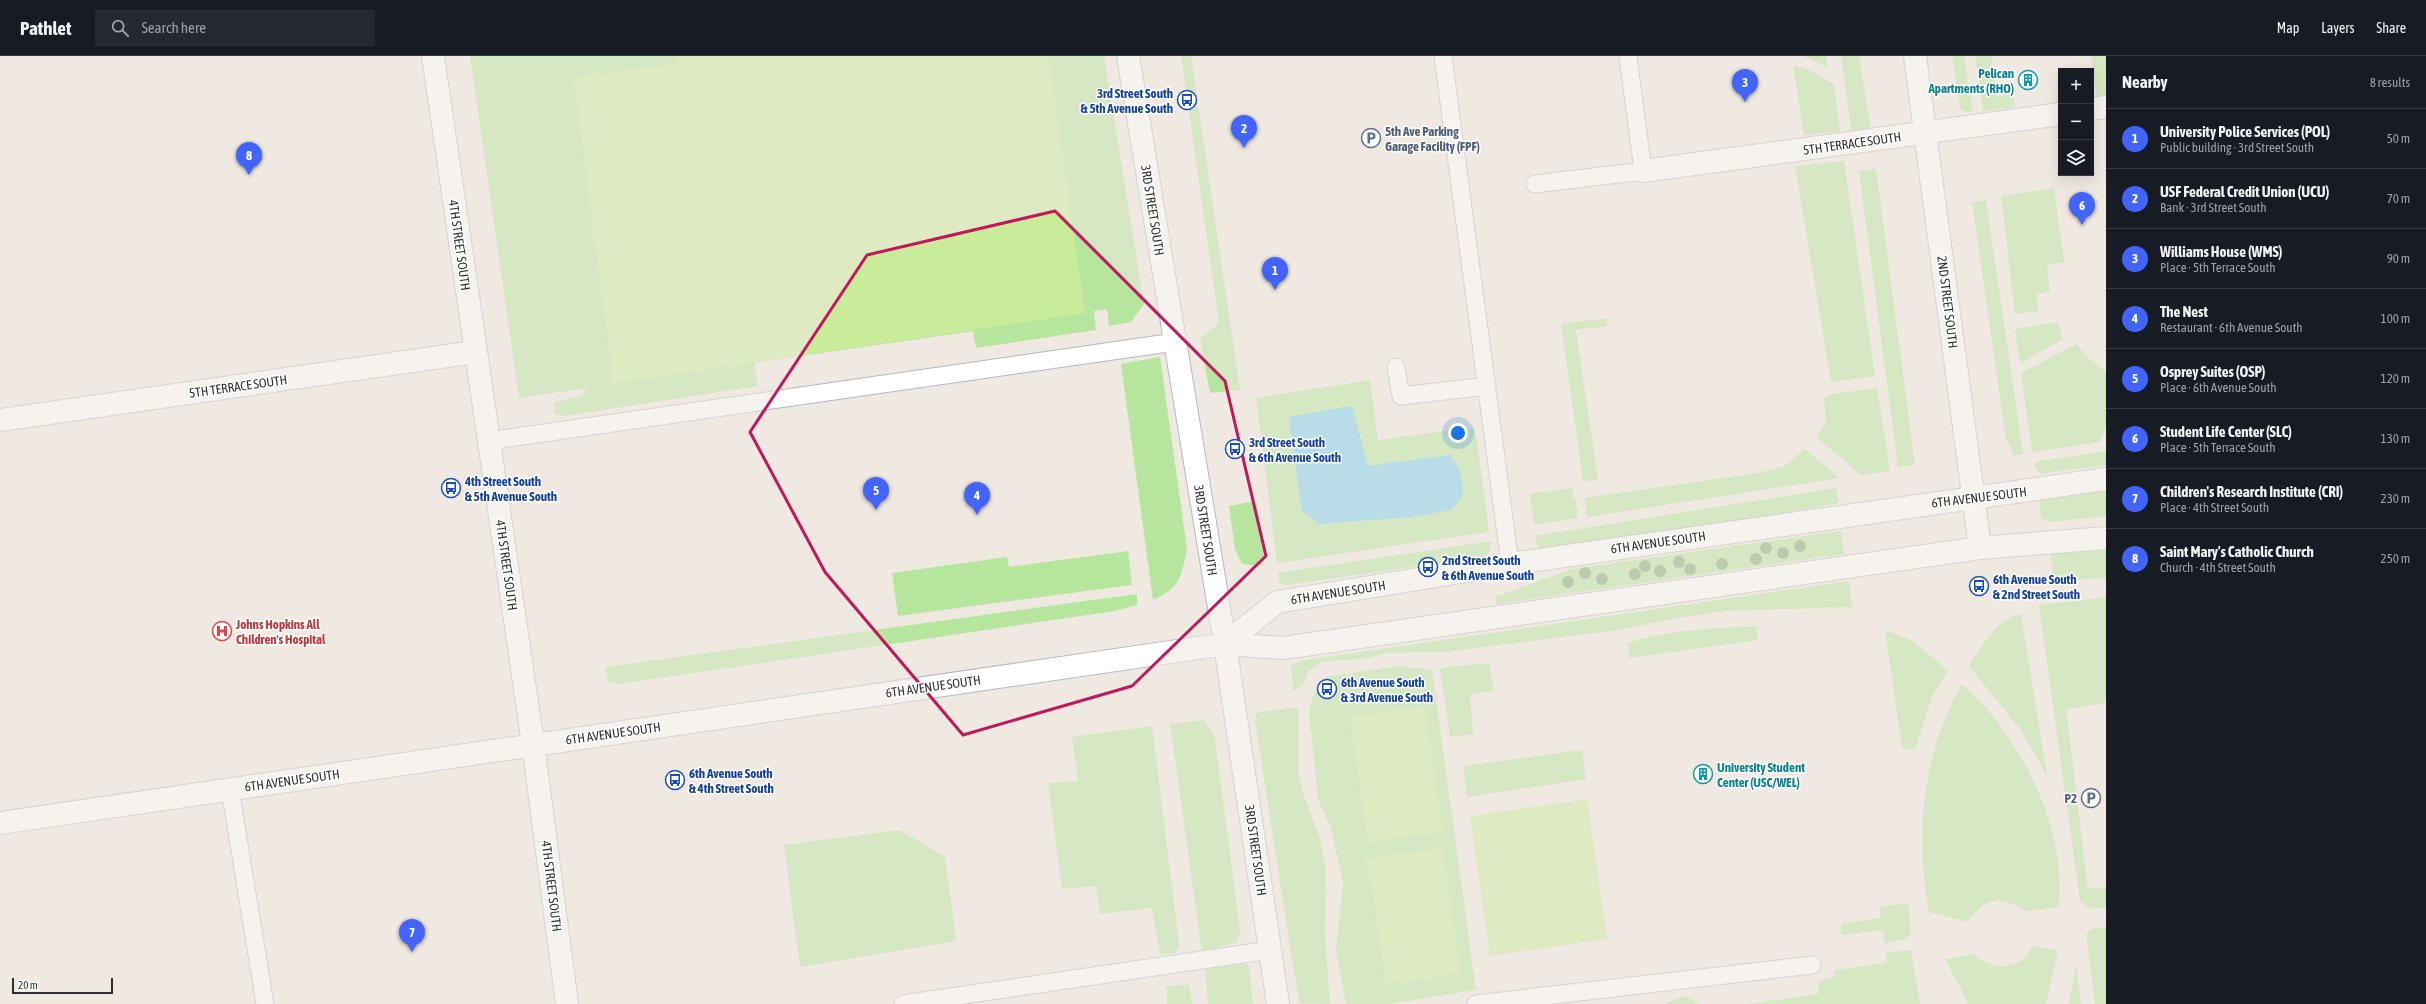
<!DOCTYPE html>
<meta charset="utf-8">
<style>
:root{--surface:#171b24;--page:#242831;--text:#f1f3f6;--muted:#9ea1a6;--line:#363941;--accent:#4264fb}
body{margin:0;font-family:"Asap Condensed",sans-serif;background:var(--page);color:var(--text)}
.controls{position:absolute;right:12px;top:12px;display:grid;overflow:hidden;border-radius:0px;box-shadow:0 4px 16px #0002}
.controls button{width:36px;height:36px;display:grid;place-items:center;padding:0;border:0;border-bottom:1px solid var(--line);background:var(--surface);color:var(--text);font:20px sans-serif}
.scale{position:absolute;left:12px;bottom:10px;width:101px;box-sizing:border-box;padding-left:4px;border:2px solid #2e2e2e;border-top:0;font-size:11px;line-height:14px;white-space:nowrap;color:#2e2e2e;-webkit-text-stroke:3px #fff;paint-order:stroke}
.you{position:absolute;left:1458px;top:377px;width:14px;height:14px;margin:-10px;border:3px solid #fff;border-radius:50%;background:#1a73e8;box-shadow:0 0 0 6px #1a73e833}
.badge{display:grid;place-items:center;width:26px;height:26px;border-radius:50%;background:var(--accent);color:#fff;font-size:13px;font-weight:700}
.pin{position:absolute;translate:-50% -33px;filter:drop-shadow(0 1px 2px #0008)}
.pin::after{content:'';position:absolute;top:21px;width:14px;height:12px;background:inherit;clip-path:polygon(0 0,100% 0,50% 100%)}
.list{margin:0;padding:0;list-style:none}
h2{display:flex;justify-content:space-between;align-items:center;height:52px;margin:0;padding:0 16px;font-size:17px}
h2 small{font-size:13px;font-weight:400;color:var(--muted)}
.list li{display:grid;grid-template-columns:26px 1fr auto;gap:12px;align-items:center;box-sizing:border-box;height:60px;padding:0 16px;border-top:1px solid var(--line)}
.list b{display:block;font-size:15px;white-space:nowrap}
.list p{margin:0;font-size:13px;white-space:nowrap;color:var(--muted)}
.list em{font-size:13px;font-style:normal;color:var(--muted)}
.icon{flex:none;width:22px;height:22px;fill:none;stroke:currentColor;stroke-width:2;stroke-linecap:round;stroke-linejoin:round}
.map{position:relative;flex:none;width:2106px;height:948px;overflow:hidden}
header{display:flex;align-items:center;gap:24px;box-sizing:border-box;height:56px;padding:0 20px;background:var(--surface);border-bottom:1px solid var(--line)}
header strong{font-size:19px}
nav{display:flex;gap:22px;margin-inline-start:auto;font-size:14px}
.search{width:280px;height:36px;background:var(--page);display:flex;align-items:center;gap:10px;box-sizing:border-box;padding:0 14px;border-radius:0px;color:var(--muted);font-size:15px}
main{display:flex}
aside{flex:1;background:var(--surface)}
.map>svg:first-child{display:block}
.green{fill:#b6e59e}
.pitch{fill:#c9ec9a}
.water{fill:#75cff0}
.lines{fill:none;stroke-linecap:round;stroke-linejoin:round}
.lane-casing{stroke:#b4b7c1;stroke-width:19}
.street-casing{stroke:#b4b7c1;stroke-width:24}
.secondary-casing{stroke:#b4b7c1;stroke-width:24}
.lane{stroke:#fff;stroke-width:17}
.street{stroke:#fff;stroke-width:22}
.secondary{stroke:#fff;stroke-width:22}
.tree{fill:#84a574}
.marked{fill:none;stroke:#c2185b;stroke-width:3;stroke-linejoin:round}
.labels{text-anchor:middle;stroke-width:3;stroke-linejoin:round;paint-order:stroke}
.culture-label{font-size:13px;font-weight:bold;fill:#0d838f;stroke:#fff;text-anchor:end}
.transit-label{font-size:13px;font-weight:bold;fill:#164399;stroke:#fff;text-anchor:start}
.service-label{font-size:13px;font-weight:bold;fill:#4e5e75;stroke:#fff;text-anchor:start}
.street-label{font-size:13px;fill:#2e2e2e;stroke:#fff}
.health-label{font-size:13px;font-weight:bold;fill:#be3a42;stroke:#fff;text-anchor:start}
</style>
<header>
<strong>Pathlet</strong>
<div class="search"><svg class="icon" aria-label="search" viewBox="0 0 24 24"><circle cx="10" cy="10" r="6"/><path d="M15 15l6 6"/></svg>Search here</div>
<nav><a>Map</a><a>Layers</a><a>Share</a></nav>
</header>
<main>
<div class="map">
<svg width="2106" height="948" viewBox="0 0 2106 948">
<rect width="100%" height="100%" fill="#efe9e1"/>
<path class="green" d="M470,0H1104L1144,248L1131,266L1109,270L1107,253L1094,255L1096,274L976,292L973,275L754,307L758,330L564,360L555,358L554,346L582,339L587,332L519,342Z
M1181,0H1191L1240,334L1210,337L1200,283L1219,267Z
M1803,0H1826L1828,11Z
M1841,0H1859L1871,76L1852,78Z
M1952,0H1964L1973,56L1963,55L1960,51Z
M1975,0H1991L1997,40L2013,38L2015,51L1983,55Z
M2091,0H2106V41H2097Z
M1793,9L1809,14L1834,29L1840,75L1804,79Z
M1844,105L1875,320L1831,326L1795,110Z
M1876,113L1915,409L1898,411L1859,115Z
M2054,132L2064,206L2047,209L2050,236L2036,238L2039,255L2015,258L2001,140Z
M1986,144L2023,398L2013,399L2010,389L2006,384L1972,146Z
M1607,262V270L1576,274L1598,424L1583,425L1561,268Z
M2058,266L2063,283L2020,308L2015,273Z
M2076,288L2090,304L2106,316V370L2100,386L2032,396L2021,317Z
M1160,301L1187,493C1181,521 1181,531 1153,544L1121,308Z
M1370,324L1378,384L1475,371L1489,476L1277,507L1256,342Z
M1877,332L1890,415L1861,419L1817,382L1826,365L1824,342L1833,338Z
M1805,393L1839,422L1587,461L1585,442L1758,417L1784,410Z
M2106,395V409L2040,418L2034,407L2040,405Z
M1572,432L1573,442L1576,443L1578,462L1534,469L1530,438Z
M1836,432L1839,447L1740,465L1540,493L1534,480Z
M2106,434V460L2050,466L2041,462L2040,443Z
M1256,445L1265,505L1263,510L1242,508L1235,493L1229,450Z
M1841,475L1844,498L1497,548L1495,541L1572,513Z
M1485,486H1492L1487,500L1288,529L1279,527L1278,517Z
M2106,487V522L2054,525L2050,496Z
M1128,495L1132,529L898,560L892,517L1007,501L1009,511Z
M1849,525L1852,551L1726,555L1677,562L1618,574L1444,596L1383,597L1371,602L1322,606L1309,615L1303,628L1296,634H1293L1291,609L1305,604Z
M1137,538V549L1115,555L619,628L608,626L605,611Z
M2106,541V643L2104,647L2066,653L2088,833L2106,831V851L2090,853L2080,845L2039,549Z
M2021,558L2047,720L2020,673L1969,610C1982,591 1996,562 2021,558Z
M1756,570L1758,584L1629,602L1628,587C1668,574 1714,572 1756,570Z
M1885,574L1913,585L1948,615L1933,638L1915,693H1902Z
M1489,607L1494,635L1470,638L1473,678L1450,681L1440,612Z
M1399,610L1432,614L1476,934L1389,948H1346L1336,894L1343,828L1331,772L1318,744L1309,655L1314,637L1326,621Z
M1962,628C2020,679 2067,771 2059,850L2055,852L2024,855C2001,838 1985,842 1968,866L1929,856C1914,781 1923,695 1962,628Z
M1298,651V712L1302,734L1320,782L1326,815L1325,881L1330,948L1300,947L1293,910L1255,664L1257,656Z
M1204,664L1215,682L1240,876L1237,886L1202,896L1170,668Z
M1152,670L1179,888V893L1174,897L1160,898L1152,852L1100,858L1096,830L1062,833L1048,727L1078,725L1072,681Z
M1582,694L1586,723L1467,741L1463,710Z
M900,774L945,801L956,885L800,911L784,789Z
M1908,847L1911,878L1903,884L1885,887L1883,874L1841,879V868L1880,862V851Z
M2106,871V948H2095L2086,879L2091,873Z
M2032,890L2058,894L2046,948H1969L1945,903L1974,898C1992,915 2021,916 2032,890Z
M1911,894L1920,948H1749L1818,938V925L1835,921L1834,914L1887,907L1886,897Z
M1242,905L1249,910L1253,948H1208L1205,910Z
M2076,908L2081,948H2069V947Z
M1189,929L1192,948H1167V930Z
M1685,940L1700,948H1666L1667,946Z"/>
<path class="pitch" d="M675,0H1049L1085,257L613,328L573,21L676,7Z
M1425,650L1443,776L1367,787L1349,660Z
M1587,743L1607,883L1490,900L1470,760Z
M1443,791L1461,918L1385,929L1367,802Z"/>
<path class="water" d="M1352,350L1368,410L1450,399L1460,414L1463,439L1451,454L1412,461L1319,468L1302,455L1289,361Z"/>
<g class="lines">
<g class="lane-casing">
<path id="lane" d="M1443,0L1510,508
M1535,128L1643,115L1628,0
M1396,311L1401,340L1487,330
M488,385L1175,286
M230,733L265,948
M903,948L1270,894
M1476,948L1812,909"/>
</g>
<g class="street-casing">
<path id="street" d="M1915,0L1980,492
M2091,53L2106,51
M1643,115L2061,58
M0,364L475,296"/>
</g>
<g class="secondary-casing">
<path id="secondary" d="M433,0L533,688L567,948
M1128,0L1225,588L1278,948
M1225,588L1277,546L1510,508L2106,423
M0,767L1225,588L1283,592L1980,492L2106,482"/>
</g>
<use href="#lane" class="lane"/>
<use href="#street" class="street"/>
<use href="#secondary" class="secondary"/>
</g>
<g class="tree">
<circle cx="1800" cy="490" r="6"/>
<circle cx="1766" cy="492" r="6"/>
<circle cx="1783" cy="497" r="6"/>
<circle cx="1756" cy="503" r="6"/>
<circle cx="1679" cy="506" r="6"/>
<circle cx="1722" cy="508" r="6"/>
<circle cx="1645" cy="510" r="6"/>
<circle cx="1690" cy="513" r="6"/>
<circle cx="1660" cy="515" r="6"/>
<circle cx="1585" cy="517" r="6"/>
<circle cx="1635" cy="518" r="6"/>
<circle cx="1602" cy="523" r="6"/>
<circle cx="1568" cy="526" r="6"/>
</g>
<path d="M0 0H2106V948H0ZM1055,155L1225,325L1266,500L1132,630L963,679L825,516L750,376L867,199Z" fill="#efe9e1" fill-opacity=".55" fill-rule="evenodd"/>
<path class="marked" d="M1055,155L1225,325L1266,500L1132,630L963,679L825,516L750,376L867,199Z"/>
<defs>
<g id="building-ring" transform="scale(1)"><circle r="9.5" fill="#fff" stroke="#0f9aa8" stroke-width="1.5"/><path d="M-4-6H4V6H1V3H-1V6H-4ZM-2.5-4.3h1.7v1.8h-1.7ZM.8-4.3h1.7v1.8H.8ZM-2.5-1h1.7V.8h-1.7ZM.8-1h1.7V.8H.8Z" fill="#0f9aa8"/></g>
<g id="bus-ring" transform="scale(1)"><circle r="9.5" fill="#fff" stroke="#1a4fb4" stroke-width="1.5"/><path d="M-5-6H5V4H4V6H2V4H-2V6H-4V4H-5ZM-3.5-4V0h7V-4ZM-3.5 1.2v1.5H-2V1.2ZM2 1.2v1.5H3.5V1.2Z" fill="#1a4fb4"/></g>
<g id="parking-ring" transform="scale(1)"><circle r="9.5" fill="#fff" stroke="#5c6f8a" stroke-width="1.5"/><path d="M-3.5-5.5H1a3.5 3.5 0 0 1 0 7H-1V5.5H-3.5ZM-1-3.4V-.6H.8a1.4 1.4 0 0 0 0-2.8Z" fill="#5c6f8a"/></g>
<g id="hospital-ring" transform="scale(1)"><circle r="9.5" fill="#fff" stroke="#e0444e" stroke-width="1.5"/><path d="M-5-5h3v3.5h4V-5h3V5h-3V1.5h-4V5h-3Z" fill="#e0444e"/></g>
</defs>
<g fill-rule="evenodd">
<use href="#building-ring" x="2028" y="24"/>
<use href="#bus-ring" x="1187" y="44"/>
<use href="#parking-ring" x="1371" y="82"/>
<use href="#bus-ring" x="1235" y="393"/>
<use href="#bus-ring" x="451" y="432"/>
<use href="#bus-ring" x="1428" y="511"/>
<use href="#bus-ring" x="1979" y="530"/>
<use href="#hospital-ring" x="222" y="575"/>
<use href="#bus-ring" x="1327" y="633"/>
<use href="#building-ring" x="1703" y="718"/>
<use href="#bus-ring" x="675" y="724"/>
<use href="#parking-ring" x="2091" y="742"/>
</g>
<g class="labels">
<g class="culture-label">
<text x="2014" y="22">Pelican<tspan x="2014" dy="15">Apartments (RHO)</tspan></text>
<text x="1717" y="716" text-anchor="start">University Student<tspan x="1717" dy="15">Center (USC/WEL)</tspan></text>
</g>
<g class="transit-label">
<text x="1173" y="42" text-anchor="end">3rd Street South<tspan x="1173" dy="15">&amp; 5th Avenue South</tspan></text>
<text x="1249" y="391">3rd Street South<tspan x="1249" dy="15">&amp; 6th Avenue South</tspan></text>
<text x="465" y="430">4th Street South<tspan x="465" dy="15">&amp; 5th Avenue South</tspan></text>
<text x="1442" y="509">2nd Street South<tspan x="1442" dy="15">&amp; 6th Avenue South</tspan></text>
<text x="1993" y="528">6th Avenue South<tspan x="1993" dy="15">&amp; 2nd Street South</tspan></text>
<text x="1341" y="631">6th Avenue South<tspan x="1341" dy="15">&amp; 3rd Avenue South</tspan></text>
<text x="689" y="722">6th Avenue South<tspan x="689" dy="15">&amp; 4th Street South</tspan></text>
</g>
<g class="service-label">
<text x="1385" y="80">5th Ave Parking<tspan x="1385" dy="15">Garage Facility (FPF)</tspan></text>
<text x="2077" y="747" text-anchor="end">P2</text>
</g>
<g class="street-label">
<text transform="translate(1852 87) rotate(-8)" y="5">5TH TERRACE SOUTH</text>
<text transform="translate(1153 154) rotate(81)" y="5">3RD STREET SOUTH</text>
<text transform="translate(460 189) rotate(82)" y="5">4TH STREET SOUTH</text>
<text transform="translate(1948 246) rotate(83)" y="5">2ND STREET SOUTH</text>
<text transform="translate(238 330) rotate(-8)" y="5">5TH TERRACE SOUTH</text>
<text transform="translate(1979 441) rotate(-7)" y="5">6TH AVENUE SOUTH</text>
<text transform="translate(1206 474) rotate(81)" y="5">3RD STREET SOUTH</text>
<text transform="translate(1658 486) rotate(-8)" y="5">6TH AVENUE SOUTH</text>
<text transform="translate(507 509) rotate(82)" y="5">4TH STREET SOUTH</text>
<text transform="translate(1338 536) rotate(-9)" y="5">6TH AVENUE SOUTH</text>
<text transform="translate(933 630) rotate(-8)" y="5">6TH AVENUE SOUTH</text>
<text transform="translate(613 677) rotate(-8)" y="5">6TH AVENUE SOUTH</text>
<text transform="translate(292 724) rotate(-8)" y="5">6TH AVENUE SOUTH</text>
<text transform="translate(1256 794) rotate(82)" y="5">3RD STREET SOUTH</text>
<text transform="translate(552 830) rotate(83)" y="5">4TH STREET SOUTH</text>
</g>
<g class="health-label">
<text x="236" y="573">Johns Hopkins All<tspan x="236" dy="15">Children's Hospital</tspan></text>
</g>
</g>
</svg>
<div class="controls">
<button>+</button>
<button>−</button>
<button><svg class="icon" aria-label="layers" viewBox="0 0 24 24"><path d="M12 4l9 5-9 5-9-5zM3 14l9 5 9-5"/></svg></button>
</div>
<div class="scale">20 m</div>
<div class="you"></div>
<div class="pin badge" style="left:1275px;top:234px">1</div>
<div class="pin badge" style="left:1244px;top:92px">2</div>
<div class="pin badge" style="left:1745px;top:46px">3</div>
<div class="pin badge" style="left:977px;top:459px">4</div>
<div class="pin badge" style="left:876px;top:454px">5</div>
<div class="pin badge" style="left:2082px;top:169px">6</div>
<div class="pin badge" style="left:412px;top:896px">7</div>
<div class="pin badge" style="left:249px;top:119px">8</div>
</div>
<aside>
<h2>Nearby<small>8 results</small></h2>
<ul class="list">
<li><span class="badge">1</span><div><b>University Police Services (POL)</b><p>Public building · 3rd Street South</p></div><em>50 m</em></li>
<li><span class="badge">2</span><div><b>USF Federal Credit Union (UCU)</b><p>Bank · 3rd Street South</p></div><em>70 m</em></li>
<li><span class="badge">3</span><div><b>Williams House (WMS)</b><p>Place · 5th Terrace South</p></div><em>90 m</em></li>
<li><span class="badge">4</span><div><b>The Nest</b><p>Restaurant · 6th Avenue South</p></div><em>100 m</em></li>
<li><span class="badge">5</span><div><b>Osprey Suites (OSP)</b><p>Place · 6th Avenue South</p></div><em>120 m</em></li>
<li><span class="badge">6</span><div><b>Student Life Center (SLC)</b><p>Place · 5th Terrace South</p></div><em>130 m</em></li>
<li><span class="badge">7</span><div><b>Children's Research Institute (CRI)</b><p>Place · 4th Street South</p></div><em>230 m</em></li>
<li><span class="badge">8</span><div><b>Saint Mary's Catholic Church</b><p>Church · 4th Street South</p></div><em>250 m</em></li>
</ul>
</aside>
</main>
